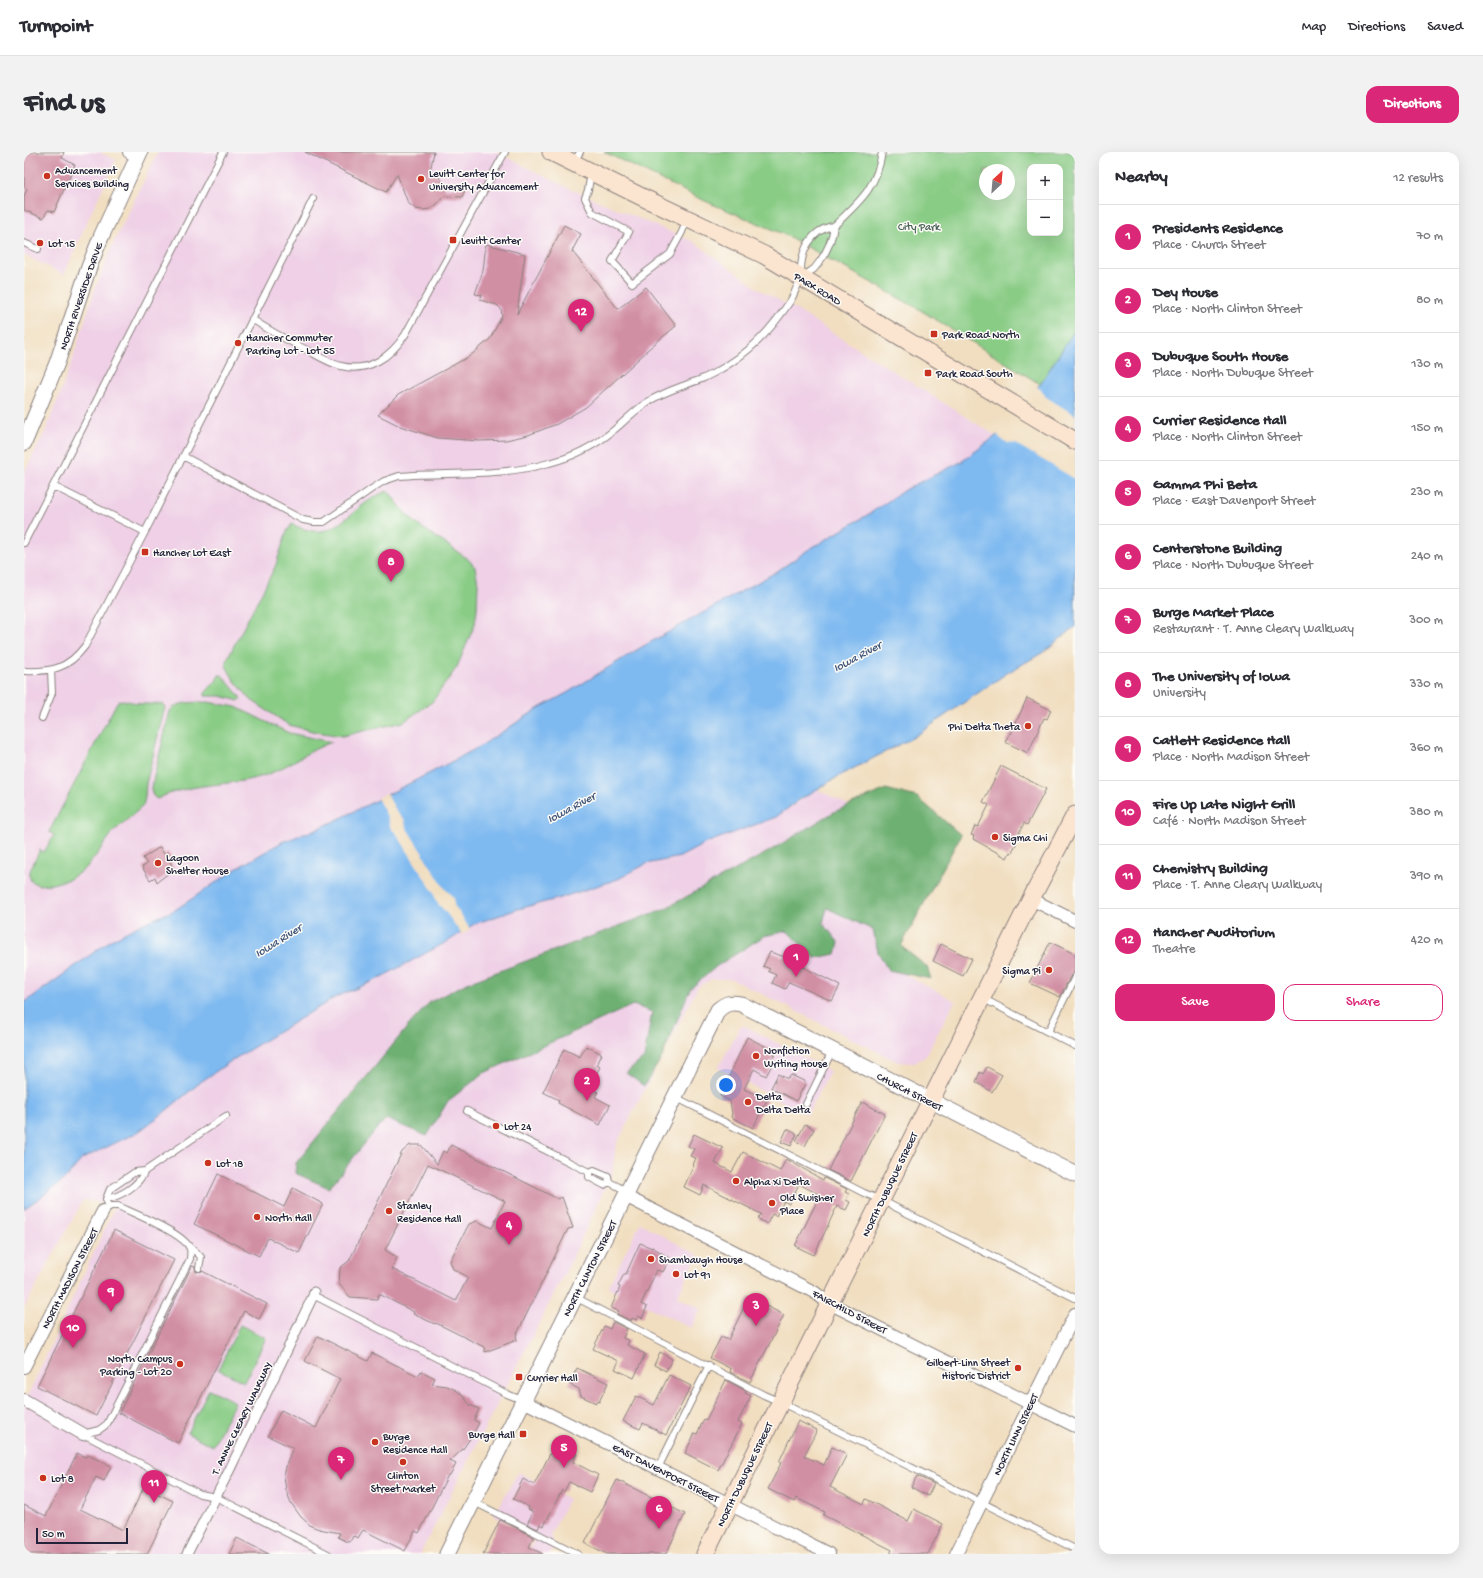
<!DOCTYPE html>
<meta charset="utf-8">
<style>
:root{--surface:#fff;--page:#f2f2f3;--text:#2b2b33;--muted:#7c7c81;--line:#e1e1e2;--accent:#db2777}
body{margin:0;font-family:"Gochi Hand",sans-serif;background:var(--page);color:var(--text)}
.controls{position:absolute;right:12px;top:12px;display:grid;overflow:hidden;border-radius:8px;box-shadow:0 4px 16px #0002}
.controls button{width:36px;height:36px;display:grid;place-items:center;padding:0;border:0;border-bottom:1px solid var(--line);background:var(--surface);color:var(--text);font:20px sans-serif}
.compass{position:absolute;left:955px;top:12px;width:36px;height:36px;border-radius:50%;background:var(--surface);box-shadow:0 4px 16px #0002;rotate:26deg}
.scale{position:absolute;left:12px;bottom:10px;width:92px;box-sizing:border-box;padding-left:4px;border:2px solid #22223b;border-top:0;font-size:11px;line-height:14px;white-space:nowrap;color:#22223b;-webkit-text-stroke:3px #fdfcf7;paint-order:stroke}
.you{position:absolute;left:702px;top:933px;width:14px;height:14px;margin:-10px;border:3px solid #fff;border-radius:50%;background:#1a73e8;box-shadow:0 0 0 6px #1a73e833}
.badge{display:grid;place-items:center;width:26px;height:26px;border-radius:50%;background:var(--accent);color:#fff;font-size:13px;font-weight:700}
.pin{position:absolute;translate:-50% -33px;filter:drop-shadow(0 1px 2px #0008)}
.pin::after{content:'';position:absolute;top:21px;width:14px;height:12px;background:inherit;clip-path:polygon(0 0,100% 0,50% 100%)}
.list{margin:0;padding:0;list-style:none}
h2{display:flex;justify-content:space-between;align-items:center;height:52px;margin:0;padding:0 16px;font-size:17px}
h2 small{font-size:13px;font-weight:400;color:var(--muted)}
.list li{display:grid;grid-template-columns:26px 1fr auto;gap:12px;align-items:center;box-sizing:border-box;height:64px;padding:0 16px;border-top:1px solid var(--line)}
.list b{display:block;font-size:15px;white-space:nowrap}
.list p{margin:0;font-size:13px;white-space:nowrap;color:var(--muted)}
.list em{font-size:13px;font-style:normal;color:var(--muted)}
.actions{display:flex;gap:8px;padding:12px 16px}
.actions a{flex:1;padding:9px 0;border:1px solid var(--accent);border-radius:12px;text-align:center;font-size:14px;color:var(--accent)}
.actions .main{background:var(--accent);color:#fff}
.map{position:relative;flex:none;width:1051px;height:1402px;overflow:hidden;border-radius:12px}
header{display:flex;align-items:center;gap:24px;box-sizing:border-box;height:56px;padding:0 20px;background:var(--surface);border-bottom:1px solid var(--line)}
header strong{font-size:19px}
nav{display:flex;gap:22px;margin-inline-start:auto;font-size:14px}
.intro{display:flex;align-items:center;justify-content:space-between;box-sizing:border-box;height:96px;padding:0 24px}
h1{margin:0;font-size:28px}
.button{padding:10px 18px;border-radius:12px;background:var(--accent);color:#fff;font-size:14px;font-weight:700}
main{display:flex;gap:24px;padding:0 24px}
aside{flex:1;background:var(--surface);border-radius:12px;box-shadow:0 4px 16px #0002}
.map>svg:first-child{display:block}
.built{fill:#efd0e6}
.green{fill:#89cc85;stroke:#567760;fill-rule:evenodd}
.forest{fill:#6eb072;stroke:#486956}
.water{fill:#7eb9f0;stroke:#506e96}
.pier{fill:#f1dec0}
.building{fill:#d18fa4;fill-rule:evenodd}
.lines{fill:none;stroke-linecap:round;stroke-linejoin:round}
.service-casing{stroke:#8a807e;stroke-width:8}
.pedestrian-casing{stroke:#8a807e;stroke-width:11}
.minor-casing{stroke:#8a807e;stroke-width:14}
.tertiary-casing{stroke:#8a807e;stroke-width:17}
.secondary-casing{stroke:#8a807e;stroke-width:19}
.service{stroke:#fff;stroke-width:6}
.pedestrian{stroke:#fff;stroke-width:9}
.minor{stroke:#fff;stroke-width:12}
.tertiary{stroke:#fff;stroke-width:15}
.secondary{stroke:#fce5d0;stroke-width:17}
.poi-dot{fill:#c8321e;stroke:#fdfcf7;stroke-width:1.5}
.labels{text-anchor:middle;stroke-width:3;stroke-linejoin:round;paint-order:stroke}
.poi-label{font-size:11px;fill:#22223b;stroke:#fdfcf7;text-anchor:start}
.park-label{font-size:11px;fill:#465e55;stroke:#fdfcf7}
.street-label{font-size:11px;fill:#22223b;stroke:#fdfcf7}
.water-label{font-size:12px;font-style:italic;fill:#42577a;stroke:#fdfcf7}
</style>
<header>
<strong>Turnpoint</strong>
<nav><a>Map</a><a>Directions</a><a>Saved</a></nav>
</header>
<div class="intro"><h1>Find us</h1><a class="button">Directions</a></div>
<main>
<div class="map">
<svg width="1051" height="1402" viewBox="0 0 1051 1402">
<rect width="100%" height="100%" fill="#fdfcf7"/>
<filter id="ink" filterUnits="userSpaceOnUse"><feTurbulence type="fractalNoise" baseFrequency=".025" numOctaves="2"/><feDisplacementMap in="SourceGraphic" scale="8" xChannelSelector="R" yChannelSelector="G"/><feConvolveMatrix kernelMatrix="1 2 1 2 8 2 1 2 1" color-interpolation-filters="sRGB"/></filter>
<filter id="wash" filterUnits="userSpaceOnUse"><feTurbulence type="fractalNoise" baseFrequency=".012" numOctaves="4" result="noise"/><feDisplacementMap in="SourceGraphic" scale="16" xChannelSelector="R" yChannelSelector="G"/><feGaussianBlur stdDeviation="0.9" result="paint"/><feColorMatrix in="noise" values="0 0 0 0 0 0 0 0 0 0 0 0 0 0 0 0 0 1.4 0 .05"/><feComposite in="paint" operator="in"/></filter>
<g filter="url(#wash)">
<rect width="100%" height="100%" fill="#f1dec0"/>
<path class="built" d="M0,0H75L92,8L67,61L40,123L0,103Z
M134,0H472L542,35L670,90L736,138L771,157L972,284L937,310L882,337L845,362L784,398L752,420L616,496L543,541L515,556L455,595L408,620L323,663L296,676L258,690L215,715L151,758L118,772L87,788L0,851V321L20,282L34,247L46,215L71,137L90,90Z
M793,637L918,701L861,812L931,849L901,905L889,911L874,910L708,827H688L674,835L592,993L588,1021L544,1115L396,1402H0V1252L92,1052L59,1048L0,1156V1057L40,1028L58,1007L114,980L138,962L178,929L207,909L310,846L354,827L428,787L450,772L494,757L533,747L594,727L622,712L656,705L682,691L752,665Z
M721,874L806,919L783,963L694,916L716,875Z
M616,1071L674,1103L653,1145L677,1157L667,1176L584,1135Z
M494,1320L545,1347L527,1382L530,1395L526,1402H504L512,1384L470,1364Z"/>
<path class="green" d="M580,0H1051V178L1016,232L893,156L762,83L681,49ZM1006,15H1036V81H1006ZM961,18H985V42H961Z
M362,339L366,341L381,361L394,373L444,407L451,415L454,431L453,458L451,472L433,515L408,550L379,570L318,584L292,580L265,573L227,548L210,528L202,514V509L251,415L263,379L268,372C300,388 311,375 335,356C343,349 352,344 362,339Z
M195,523H198L217,546L215,549L197,544H181V541L192,529Z
M99,548L117,552H139L141,555L122,632L121,646L119,654L89,680L74,701L62,716L46,727L28,732L14,733L7,729L5,723L7,716L16,698L20,700L30,683L25,680L92,552L94,549Z
M184,550L212,555L265,581L308,590C284,598 262,617 239,624C204,635 166,630 133,647L129,644L127,637L146,559C155,548 171,551 184,550Z
M216,1173L242,1186L220,1230L194,1217Z
M185,1237L211,1250L189,1294L163,1281Z"/>
<path class="forest" d="M862,637L893,645L937,683L877,794L903,815L907,827L864,818L854,800L849,778L803,756L799,771L815,791L812,802L791,806L763,779L740,784L693,814L666,837L638,905L620,934L602,921L620,906L628,860L609,853L460,921L424,949L403,984L362,967L350,980L305,1036L271,1021L272,1011L385,873L406,850L441,832L640,757L744,700L810,660Z"/>
<path class="water" d="M1051,178V475L1018,501L983,521L890,585L815,624L775,648L752,665L682,691L656,705L622,712L594,727L533,747L494,757L450,772L428,787L354,827L310,846L207,909L178,929L138,962L114,980L58,1007L40,1028L0,1057V851L87,788L118,772L151,758L215,715L258,690L296,676L323,663L408,620L455,595L515,556L543,541L616,496L752,420L784,398L845,362L882,337L937,310L972,284L1016,232Z"/>
<path class="pier" d="M1012,234L1018,239L1022,245L1051,263V327L992,292L984,291L977,287L972,281Z
M362,641L373,660L380,667L382,675L421,737L430,746V753L446,777L438,783L421,759L415,753L411,747L410,741L372,681L367,677L363,664L353,646Z"/>
<g id="blocks">
<path class="building" d="M0,0H40L38,6L51,13L30,60L24,58L19,66L0,58V44L3,37L0,35Z
M281,0H410L406,20L415,25L422,37L443,34L438,45L420,44L412,53L406,57L399,58L392,57L384,51L373,22L362,40Z
M540,73L557,82L548,99L594,157L622,135L652,174L622,199V200L562,255L533,272L504,283L482,288L456,289L414,286L376,274L354,263L374,243L446,204L466,187L478,164L477,157L473,153L456,148L458,143L451,142L459,119L462,92L501,102L493,162Z
M1003,546L1027,558L1023,567L1020,566L1004,601L981,590L986,581L987,582Z
M977,614L1022,637L1003,673L1000,671L991,689L993,690L988,701L986,700L983,706L949,687L950,684L947,683L951,674L954,675L965,653L959,650Z
M136,695L140,702L144,700L150,708L146,710L150,717L133,730L131,725L126,728L118,715L123,712L119,706Z
M1026,790L1051,802V820L1047,823L1036,845L1006,831Z
M917,792L948,807L939,824L909,809Z
M746,800L761,805L763,800L776,807L774,812L781,815V816L816,834L808,849L765,830L761,837L748,831L752,823L744,819L746,817L739,814Z
M723,885L752,900L746,912L748,913L742,924L730,917L720,937L743,948L729,976L707,965L708,961L706,949L696,944Z
M562,894L578,902L573,913L576,915L565,936L574,940L571,945L586,953L576,973L534,951L535,948L519,940L540,897L556,905Z
M963,915L978,923L968,940L952,930L956,920L959,922Z
M754,922L764,927L767,923L782,930L772,949L747,936Z
M838,950L861,962L827,1029L804,1018Z
M781,972L790,977L781,994L772,989Z
M763,977L773,982L767,994L757,990Z
M670,982L699,996L691,1011L708,1020L719,1000L756,1019L762,1007L799,1028L800,1026L823,1037L821,1040L825,1042L822,1048L826,1050L822,1058L813,1054L790,1103L771,1094L796,1043L775,1032L765,1052L760,1049L752,1064L748,1062L743,1072L734,1067L737,1062L680,1033L676,1043L660,1035L670,1013H669L672,1006L666,1004L670,997L664,994Z
M386,993H397L413,1012L419,999L423,1001L427,993L534,1047L538,1045L549,1076L544,1077L492,1184L493,1188L461,1200L460,1195L412,1171L411,1172L389,1162L390,1160L355,1142L353,1147L326,1145L315,1132L316,1116L325,1109L378,1000ZM404,1012L481,1049L468,1076L453,1069L445,1072L426,1109L429,1117L444,1125L432,1149L368,1117L373,1105L361,1098Z
M194,1022L260,1055L269,1036L299,1052L275,1101L244,1086L235,1104L170,1072Z
M90,1078L150,1108L72,1264L13,1234Z
M616,1091L628,1096V1095L646,1106L639,1120L633,1118L617,1152L623,1155L618,1166L614,1164L612,1168L608,1166L607,1169L593,1162L595,1159L587,1156L596,1135L594,1134L600,1122H602Z
M168,1114L171,1115L172,1120L178,1119L243,1152L235,1167L220,1159L154,1291L95,1261Z
M725,1145L760,1163L726,1230L706,1220L707,1217L686,1206L697,1185L704,1188Z
M589,1170L603,1177L599,1186L605,1189L603,1193L621,1202L610,1226L591,1217L595,1209L569,1197L580,1174L586,1177Z
M294,1184L344,1209L348,1201L394,1224L397,1219L411,1226L408,1232L423,1234L432,1238L439,1244L446,1253L455,1257L450,1268L455,1271L449,1282L439,1297L426,1309L432,1312L426,1323H424L395,1381L391,1379L381,1399L339,1378L334,1386L329,1384L326,1390L322,1389L314,1385L316,1381L295,1377L287,1374L277,1365L267,1351L262,1338L260,1324L263,1311L269,1296L244,1284L257,1258L292,1276L316,1227L281,1209Z
M636,1200L648,1207L642,1219L630,1213Z
M553,1216L584,1231L575,1250L572,1249V1251L557,1244L555,1237L545,1232Z
M645,1223L667,1234L642,1283L619,1271L616,1277L599,1269L612,1244L630,1253Z
M702,1228L722,1239L721,1241L727,1244L714,1270L718,1272L694,1318L661,1301L671,1281L673,1282L680,1267L682,1268Z
M774,1269L793,1278L780,1304L800,1313L808,1295L823,1302L806,1335L840,1352L842,1347L884,1369L890,1357L919,1372L904,1402H866L868,1398L799,1363L801,1360L772,1346L770,1350L744,1337L757,1311L755,1310Z
M532,1290L553,1301L549,1310L574,1323L566,1340L545,1330L540,1340L538,1338L520,1374L516,1372L514,1377L503,1372L509,1360L504,1357L505,1355L489,1347L499,1327L510,1333Z
M53,1301L61,1305L64,1303L87,1314L80,1329L72,1325L56,1357L99,1378L120,1335L149,1349L123,1402H0V1353L22,1364Z
M893,1324L910,1332L904,1344L887,1335Z
M593,1328L661,1362L642,1402H583L561,1391Z
M476,1368L510,1385L505,1395L519,1402H459Z
M213,1386L245,1402H205Z"/>
</g>
</g>
<g filter="url(#ink)">
<use href="#blocks" fill-opacity="0" stroke="#8a807e" stroke-width="1"/>
<g class="lines">
<g class="service-casing">
<path id="service" d="M549,11L556,0
M567,21L564,38L561,46L568,60L605,80L588,109L608,131L646,102L658,80L663,67
M810,74C835,50 853,36 858,0
M0,91L14,97
M228,167C244,178 261,187 279,196C291,202 304,211 317,214C345,221 367,204 381,183L481,0
M159,304L279,368L290,370H300L349,336L360,329L375,324C425,320 476,325 525,311C549,305 571,294 590,278C600,270 610,259 622,251C640,239 660,234 680,226C695,219 711,209 724,198C741,184 755,166 767,148C771,141 773,132 778,126C781,122 786,120 790,117C801,104 808,90 810,74C787,77 776,100 777,122
M29,334L121,380
M0,391L199,0
M0,519C27,520 44,517 61,494L121,380L289,47
M18,566L28,541L27,518
M958,846L1051,894
M1024,880L1051,825
M651,945L840,1041L857,1048L1051,1146
M782,952L808,899
M443,959L565,1020L570,1018L584,1024L585,1030L580,1033L565,1025V1020
M121,1019L202,964
M585,1030L603,1039
M82,1047C98,1044 114,1034 121,1019L111,1020L86,1037L82,1047L85,1055
M166,1094L177,1105L175,1116
M289,1143L483,1242L498,1248
M551,1145L740,1243L756,1250L1051,1397
M59,1282L75,1278L83,1272L166,1107C166,1104 167,1100 166,1097C162,1082 109,1061 94,1054H87L79,1059
M59,1282L176,1342L192,1345L304,1402
M634,1316L685,1213
M450,1350L554,1402"/>
</g>
<g class="pedestrian-casing">
<path id="pedestrian" d="M163,1402L206,1317L289,1144L290,1140"/>
</g>
<g class="minor-casing">
<path id="minor" d="M105,0L114,5
M1007,747L1051,769
M601,1044L790,1140L805,1151L1051,1274
M0,1215L79,1059
M0,1248L59,1282
M499,1249L805,1402
M932,1402L1051,1162"/>
</g>
<g class="tertiary-casing">
<path id="tertiary" d="M0,291L33,211L65,115L77,85L116,0
M423,1402L694,858C702,851 707,850 717,852L1051,1022"/>
</g>
<g class="secondary-casing">
<path id="secondary" d="M527,0L620,46L740,103L1051,289
M681,1402L1007,747L1051,663"/>
</g>
<use href="#service" class="service"/>
<use href="#pedestrian" class="pedestrian"/>
<use href="#minor" class="minor"/>
<use href="#tertiary" class="tertiary"/>
<use href="#secondary" class="secondary"/>
</g>
</g>
<g class="poi-dot">
<circle cx="23" cy="24" r="4"/>
<circle cx="397" cy="27" r="4"/>
<rect x="425" y="84" width="8" height="8" rx="2"/>
<circle cx="16" cy="91" r="4"/>
<rect x="906" y="178" width="8" height="8" rx="2"/>
<circle cx="214" cy="191" r="4"/>
<rect x="900" y="217" width="8" height="8" rx="2"/>
<rect x="117" y="396" width="8" height="8" rx="2"/>
<circle cx="1004" cy="574" r="4"/>
<circle cx="971" cy="685" r="4"/>
<circle cx="134" cy="711" r="4"/>
<circle cx="1025" cy="818" r="4"/>
<circle cx="732" cy="904" r="4"/>
<circle cx="724" cy="950" r="4"/>
<circle cx="472" cy="974" r="4"/>
<circle cx="184" cy="1011" r="4"/>
<circle cx="712" cy="1029" r="4"/>
<circle cx="748" cy="1051" r="4"/>
<circle cx="365" cy="1059" r="4"/>
<circle cx="233" cy="1065" r="4"/>
<circle cx="627" cy="1107" r="4"/>
<circle cx="652" cy="1122" r="4"/>
<circle cx="156" cy="1212" r="4"/>
<circle cx="994" cy="1216" r="4"/>
<rect x="491" y="1221" width="8" height="8" rx="2"/>
<rect x="495" y="1278" width="8" height="8" rx="2"/>
<circle cx="351" cy="1290" r="4"/>
<circle cx="379" cy="1310" r="4"/>
<circle cx="19" cy="1326" r="4"/>
</g>
<g class="labels">
<g class="poi-label">
<text x="31" y="22">Advancement<tspan x="31" dy="13">Services Building</tspan></text>
<text x="405" y="25">Levitt Center for<tspan x="405" dy="13">University Advancement</tspan></text>
<text x="437" y="92">Levitt Center</text>
<text x="24" y="95">Lot 15</text>
<text x="918" y="186">Park Road North</text>
<text x="222" y="189">Hancher Commuter<tspan x="222" dy="13">Parking Lot - Lot 55</tspan></text>
<text x="912" y="225">Park Road South</text>
<text x="129" y="404">Hancher Lot East</text>
<text x="996" y="578" text-anchor="end">Phi Delta Theta</text>
<text x="979" y="689">Sigma Chi</text>
<text x="142" y="709">Lagoon<tspan x="142" dy="13">Shelter House</tspan></text>
<text x="1017" y="822" text-anchor="end">Sigma Pi</text>
<text x="740" y="902">Nonfiction<tspan x="740" dy="13">Writing House</tspan></text>
<text x="732" y="948">Delta<tspan x="732" dy="13">Delta Delta</tspan></text>
<text x="480" y="978">Lot 24</text>
<text x="192" y="1015">Lot 18</text>
<text x="720" y="1033">Alpha Xi Delta</text>
<text x="756" y="1049">Old Swisher<tspan x="756" dy="13">Place</tspan></text>
<text x="373" y="1057">Stanley<tspan x="373" dy="13">Residence Hall</tspan></text>
<text x="241" y="1069">North Hall</text>
<text x="635" y="1111">Shambaugh House</text>
<text x="660" y="1126">Lot 91</text>
<text x="148" y="1210" text-anchor="end">North Campus<tspan x="148" dy="13">Parking - Lot 20</tspan></text>
<text x="986" y="1214" text-anchor="end">Gilbert-Linn Street<tspan x="986" dy="13">Historic District</tspan></text>
<text x="503" y="1229">Currier Hall</text>
<text x="491" y="1286" text-anchor="end">Burge Hall</text>
<text x="359" y="1288">Burge<tspan x="359" dy="13">Residence Hall</tspan></text>
<text x="379" y="1327" text-anchor="middle">Clinton<tspan x="379" dy="13">Street Market</tspan></text>
<text x="27" y="1330">Lot 8</text>
</g>
<g class="park-label">
<text x="895" y="78">City Park</text>
</g>
<g class="street-label">
<text transform="translate(794 136) rotate(31)" y="4">PARK ROAD</text>
<text transform="translate(56 144) rotate(-71)" y="4">NORTH RIVERSIDE DRIVE</text>
<text transform="translate(886 939) rotate(27)" y="4">CHURCH STREET</text>
<text transform="translate(865 1032) rotate(-64)" y="4">NORTH DUBUQUE STREET</text>
<text transform="translate(565 1116) rotate(-63)" y="4">NORTH CLINTON STREET</text>
<text transform="translate(45 1126) rotate(-63)" y="4">NORTH MADISON STREET</text>
<text transform="translate(826 1159) rotate(28)" y="4">FAIRCHILD STREET</text>
<text transform="translate(217 1266) rotate(-64)" y="4">T. ANNE CLEARY WALKWAY</text>
<text transform="translate(991 1282) rotate(-64)" y="4">NORTH LINN STREET</text>
<text transform="translate(642 1320) rotate(27)" y="4">EAST DAVENPORT STREET</text>
<text transform="translate(720 1322) rotate(-64)" y="4">NORTH DUBUQUE STREET</text>
</g>
<g class="water-label">
<text transform="translate(833 504) rotate(-28)" y="4">Iowa River</text>
<text transform="translate(547 655) rotate(-28)" y="4">Iowa River</text>
<text transform="translate(254 788) rotate(-32)" y="4">Iowa River</text>
</g>
</g>
</svg>
<div class="controls">
<button>+</button>
<button>−</button>
</div>
<svg class="compass" viewBox="-18 -18 36 36"><path d="M0-13l5 13h-10z" fill="#e53935"/><path d="M0 13l5-13h-10z" fill="#7c7c81"/></svg>
<div class="scale">50 m</div>
<div class="you"></div>
<div class="pin badge" style="left:772px;top:825px">1</div>
<div class="pin badge" style="left:563px;top:949px">2</div>
<div class="pin badge" style="left:732px;top:1174px">3</div>
<div class="pin badge" style="left:485px;top:1093px">4</div>
<div class="pin badge" style="left:540px;top:1316px">5</div>
<div class="pin badge" style="left:635px;top:1377px">6</div>
<div class="pin badge" style="left:317px;top:1328px">7</div>
<div class="pin badge" style="left:367px;top:430px">8</div>
<div class="pin badge" style="left:87px;top:1160px">9</div>
<div class="pin badge" style="left:49px;top:1196px">10</div>
<div class="pin badge" style="left:130px;top:1351px">11</div>
<div class="pin badge" style="left:557px;top:180px">12</div>
</div>
<aside>
<h2>Nearby<small>12 results</small></h2>
<ul class="list">
<li><span class="badge">1</span><div><b>Presidents Residence</b><p>Place · Church Street</p></div><em>70 m</em></li>
<li><span class="badge">2</span><div><b>Dey House</b><p>Place · North Clinton Street</p></div><em>80 m</em></li>
<li><span class="badge">3</span><div><b>Dubuque South House</b><p>Place · North Dubuque Street</p></div><em>130 m</em></li>
<li><span class="badge">4</span><div><b>Currier Residence Hall</b><p>Place · North Clinton Street</p></div><em>150 m</em></li>
<li><span class="badge">5</span><div><b>Gamma Phi Beta</b><p>Place · East Davenport Street</p></div><em>230 m</em></li>
<li><span class="badge">6</span><div><b>Centerstone Building</b><p>Place · North Dubuque Street</p></div><em>240 m</em></li>
<li><span class="badge">7</span><div><b>Burge Market Place</b><p>Restaurant · T. Anne Cleary Walkway</p></div><em>300 m</em></li>
<li><span class="badge">8</span><div><b>The University of Iowa</b><p>University</p></div><em>330 m</em></li>
<li><span class="badge">9</span><div><b>Catlett Residence Hall</b><p>Place · North Madison Street</p></div><em>360 m</em></li>
<li><span class="badge">10</span><div><b>Fire Up Late Night Grill</b><p>Café · North Madison Street</p></div><em>380 m</em></li>
<li><span class="badge">11</span><div><b>Chemistry Building</b><p>Place · T. Anne Cleary Walkway</p></div><em>390 m</em></li>
<li><span class="badge">12</span><div><b>Hancher Auditorium</b><p>Theatre</p></div><em>420 m</em></li>
</ul>
<div class="actions"><a class="main">Save</a><a>Share</a></div>
</aside>
</main>
